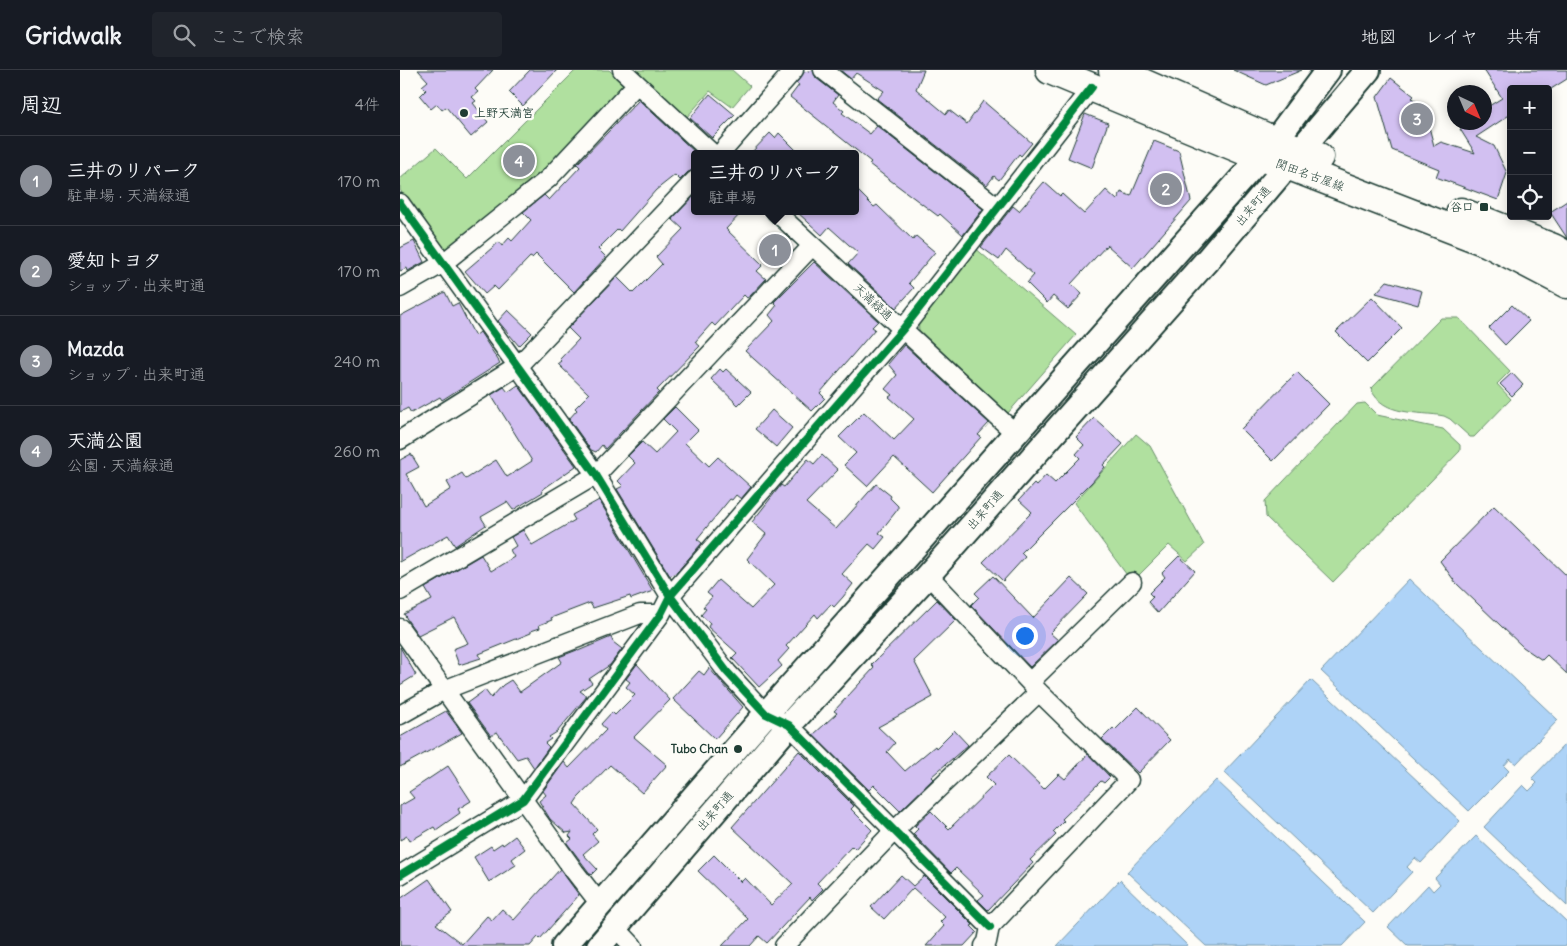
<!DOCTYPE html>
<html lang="ja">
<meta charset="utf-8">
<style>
:root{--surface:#171b24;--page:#20242c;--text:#f1f3f6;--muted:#9ea1a6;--line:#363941;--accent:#8c9099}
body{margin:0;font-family:Delius,"Klee One",sans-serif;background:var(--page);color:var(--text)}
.controls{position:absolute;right:15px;top:15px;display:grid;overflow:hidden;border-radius:5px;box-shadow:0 2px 12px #0003}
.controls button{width:45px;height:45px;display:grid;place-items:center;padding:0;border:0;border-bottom:1px solid var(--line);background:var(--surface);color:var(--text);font:25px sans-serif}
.compass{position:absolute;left:1047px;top:15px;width:45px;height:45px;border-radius:50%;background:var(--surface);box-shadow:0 2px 12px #0003;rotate:136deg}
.you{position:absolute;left:624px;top:565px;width:18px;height:18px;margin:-12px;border:4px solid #fff;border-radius:50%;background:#1a73e8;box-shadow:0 0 0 8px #1a73e833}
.badge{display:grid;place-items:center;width:32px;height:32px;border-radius:50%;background:var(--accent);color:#fff;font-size:16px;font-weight:700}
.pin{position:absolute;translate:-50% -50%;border:2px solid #fff;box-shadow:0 1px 5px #0006}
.popup{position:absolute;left:291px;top:80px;width:168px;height:65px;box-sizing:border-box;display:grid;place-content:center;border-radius:5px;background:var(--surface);filter:drop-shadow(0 1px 4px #0005);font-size:16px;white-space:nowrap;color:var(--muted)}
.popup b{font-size:19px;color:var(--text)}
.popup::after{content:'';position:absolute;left:50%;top:100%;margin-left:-10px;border:10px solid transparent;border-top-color:var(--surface)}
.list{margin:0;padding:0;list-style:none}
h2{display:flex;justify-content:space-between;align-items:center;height:65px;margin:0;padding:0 20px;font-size:21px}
h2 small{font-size:16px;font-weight:400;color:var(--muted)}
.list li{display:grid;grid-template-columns:32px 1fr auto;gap:15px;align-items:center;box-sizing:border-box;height:90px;padding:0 20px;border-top:1px solid var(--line)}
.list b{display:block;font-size:19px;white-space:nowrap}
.list p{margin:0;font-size:16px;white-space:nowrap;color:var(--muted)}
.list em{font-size:16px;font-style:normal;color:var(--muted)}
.icon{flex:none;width:28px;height:28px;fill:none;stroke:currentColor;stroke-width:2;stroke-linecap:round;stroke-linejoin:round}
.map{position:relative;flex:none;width:1167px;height:876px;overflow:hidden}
header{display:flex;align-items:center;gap:30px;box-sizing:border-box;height:70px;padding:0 25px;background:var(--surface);border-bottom:1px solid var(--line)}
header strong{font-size:24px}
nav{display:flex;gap:28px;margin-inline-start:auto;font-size:18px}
.search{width:350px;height:45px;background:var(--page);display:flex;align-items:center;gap:12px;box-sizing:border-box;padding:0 18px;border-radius:5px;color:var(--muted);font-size:19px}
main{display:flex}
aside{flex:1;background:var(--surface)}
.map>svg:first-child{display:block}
.green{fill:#b0e09f;stroke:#688e6a}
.water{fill:#aed3f7;stroke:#7597a9}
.building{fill:#d2c0f1;stroke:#1f3d34}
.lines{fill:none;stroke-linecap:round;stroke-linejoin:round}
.minor-casing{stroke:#1f3d34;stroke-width:21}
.secondary-casing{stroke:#1f3d34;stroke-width:28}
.primary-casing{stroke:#1f3d34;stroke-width:31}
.minor{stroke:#fdfcf7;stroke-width:18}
.secondary{stroke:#fdfcf7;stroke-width:24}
.primary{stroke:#fdfcf7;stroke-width:28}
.cycleway-casing{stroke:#fdfcf7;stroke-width:11}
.cycleway{stroke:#00873e;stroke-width:8}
.poi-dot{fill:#1f3d34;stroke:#fdfcf7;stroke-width:2}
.labels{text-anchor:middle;stroke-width:5;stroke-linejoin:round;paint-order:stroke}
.poi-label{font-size:12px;font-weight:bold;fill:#1f3d34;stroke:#fdfcf7;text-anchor:end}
.street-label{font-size:12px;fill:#1f3d34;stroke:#fdfcf7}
</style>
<header>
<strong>Gridwalk</strong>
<div class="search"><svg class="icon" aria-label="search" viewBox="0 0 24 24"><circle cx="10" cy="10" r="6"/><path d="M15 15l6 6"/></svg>ここで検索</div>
<nav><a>地図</a><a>レイヤ</a><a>共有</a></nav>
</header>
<main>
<aside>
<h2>周辺<small>4件</small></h2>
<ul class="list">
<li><span class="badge">1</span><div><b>三井のリパーク</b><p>駐車場 · 天満緑通</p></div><em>170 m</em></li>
<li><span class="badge">2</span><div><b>愛知トヨタ</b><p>ショップ · 出来町通</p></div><em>170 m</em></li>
<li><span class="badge">3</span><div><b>Mazda</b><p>ショップ · 出来町通</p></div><em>240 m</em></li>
<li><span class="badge">4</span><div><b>天満公園</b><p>公園 · 天満緑通</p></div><em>260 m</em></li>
</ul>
</aside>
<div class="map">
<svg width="1167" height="876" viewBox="0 0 1167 876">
<rect width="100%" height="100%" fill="#fdfcf7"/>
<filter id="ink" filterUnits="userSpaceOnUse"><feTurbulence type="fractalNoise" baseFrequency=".02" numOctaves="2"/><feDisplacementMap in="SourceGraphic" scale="10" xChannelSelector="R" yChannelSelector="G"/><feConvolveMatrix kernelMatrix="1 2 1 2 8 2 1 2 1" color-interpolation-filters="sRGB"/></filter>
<g filter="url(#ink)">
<path class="green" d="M176,0H209L225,14L140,104L43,183L0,120V109L36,78L67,109Z
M233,0H332L350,16L332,37L310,21L286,48Z
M574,177L676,265L608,343L519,260L518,250Z
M1041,248H1059L1110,301L1097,314L1111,329L1074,367H1070L1050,349L1044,346C1019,341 983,347 971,319Z
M965,333L977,345L1043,359L1060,375V381L933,512L866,447L865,431L957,334Z
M736,364L750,376L804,475L787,491L769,475L732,512L674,433Z"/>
<path class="water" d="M1009,509L1158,650L1116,694L1110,689L1104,696L1109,701L1069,741L921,601Z
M911,610L1060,751L1021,793L1015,788L1007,797L1012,802L973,843L824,702Z
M1167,672V836L1084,757L1123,715L1129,721L1137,713L1132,708Z
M816,710L965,852L942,876H806L727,802Z
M1076,766L1167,852V876H1008L988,857L1028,815L1033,821L1040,814L1035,808Z
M720,810L788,876H657Z"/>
<path class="building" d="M18,0H93L75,19L78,22L72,27L76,31L73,33L88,52L71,67L46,37L42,40L37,34L31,39L20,26L26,20L22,16L28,11Z
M130,0H157L123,36L109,22Z
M413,0L416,8L438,25L433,32L444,41L442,43L470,64L477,56L583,139L563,165L540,144L538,146L482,104L469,94L471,92L390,27L399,15L396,13L404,2Z
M440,0H524L516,19L546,44L549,40L567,54L583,31L632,73L621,86L619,84L599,110L594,106L587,115L477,29L484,21L456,3L451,9Z
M833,0H902L866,15Z
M1084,0H1167V9L1151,19H1111V44L1076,67L1094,76L1107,103L1098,130L1036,107L1039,99L992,80L977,27L991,8L1014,26L1012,28L1024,38L1034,76L1041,72L1075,83L1060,59L1074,52H1084V39L1102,28Z
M310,24L335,45L312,68L290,48Z
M239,30L297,84H295V100L288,102L280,110L275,105L256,120L220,161L218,159L198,179L206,187L174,222L136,184L132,188L130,187L98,220L94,216L85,224L65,201L99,172L102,176L109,168L112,171L131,150L123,142L144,125L149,130L180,97L177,94Z
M685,44L708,53L692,98L668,88Z
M370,63L375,68L379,63L400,84H350Z
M754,71L779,81L791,131L733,198L707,175L671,214L682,224L668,239L653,226L647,233L627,213L634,205L606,180L599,190L581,177L613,136L619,141L644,112L660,126L662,124L684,144L706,120L717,130L721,122L731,126Z
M455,118L474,137L477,135L513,170L516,166L535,182L509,213L514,218L496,238L448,194L458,183L429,157L422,165L396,141H455Z
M295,125V141H343L326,159L363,195L357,201L366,209L350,226L347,228L344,225L315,256L312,253L295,272L300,276L257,320L259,322L205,379L202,375L196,382L191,380L169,349L177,340L175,338L189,324L158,294L162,291L160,289L179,269L168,258L217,207L233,223L262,194L256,187L283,159L272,149Z
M1167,131V168L1150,142Z
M14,171L24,192L8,201L7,198L0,201V178Z
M414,192L478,251L472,257L475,259L420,323L425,328L412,341L345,281L374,251L369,245L377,235L374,232Z
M987,211L1022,221L1018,235L976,223Z
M45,222L52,236L58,233L75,266L80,262L100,293L42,330L40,327L11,343L8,338L0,342V246Z
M972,227L1002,258L967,293L936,262Z
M1112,235L1129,251L1105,275L1089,258Z
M108,240L132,263L119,276L98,251Z
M504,275L589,353L578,365L581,367L532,422L494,387L467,416L444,395L456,383L439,367L464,342L494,370L514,349L489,327L492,325L485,319L497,305L488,294Z
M320,299L323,302L326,299L351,322L338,335L311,309Z
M897,302L929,334L873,391L841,359Z
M1112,303L1123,315L1112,326L1100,314Z
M118,315L176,396L142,420L143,422L113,440L107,432L81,447L86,455L55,476L48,465L0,492V390L11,384L19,397L6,404L24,436L51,419L47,412L62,403L66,409L96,390L107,407L132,391L91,325L104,317L108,322Z
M275,337L298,360L285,373L309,396L318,387L351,417L341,429L336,425L332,430L330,429L297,469L302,473L277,502L270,506L217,419L223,416L218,411L235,393L228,386L242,372L255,384L276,362L263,349Z
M372,340L392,358L376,377L355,359Z
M694,348L723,374L703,395L705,397L692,412L621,483L625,487L603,511L583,492L632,442L619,430L634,414L636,416L646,405L655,413L680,388L676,384L684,375L676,367Z
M422,385L438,400L406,433L436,459L476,414L491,426L490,428L498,436V439L479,463L485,467L475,479L469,474L442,504L453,514L443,527L434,537L431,534L418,548L415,544L386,576L389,579L378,591L382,596L359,617L332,588L337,583L308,557L310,553L301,545L306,539L303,537L312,527L307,523L318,510L351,539L374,515L347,489L366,464L352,452L381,415L384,417L408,389L414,394Z
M199,430L253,521L231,529L230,526L193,538L190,533L151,548L152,550L139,555L140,558L131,561V563L79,584L81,588L59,595L53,579L68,573L54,547L18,565L8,551L4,544L32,530L25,518L81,485L91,501L114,487L110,480L116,476L111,467L123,460L132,475L175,450L172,445Z
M1094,436L1167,506V604L1147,585L1142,590L1123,577L1056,513L1040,491Z
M779,486L795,501L758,543L748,532L753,527L749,523L765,507L762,503Z
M593,506L633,548L671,508L688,524L650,563L658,570L630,597L571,535L579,527L575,523Z
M537,530L556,550L514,591L533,627L478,657L495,673L487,682L505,701L535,676L536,678L554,660L568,675L531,707L533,709L500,741L474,715L469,720L413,665L437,643L434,641L474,598L471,595Z
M211,567L213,572L222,579L210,595L189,609L192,613L180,621L187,626L157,662L149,667L151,669L145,673L149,677L134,698L126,686L117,689L97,662L91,666L67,633L85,620L91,628L103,615L111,610L120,622L162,592L159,587L177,580L178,581Z
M0,577L16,605L0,615Z
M237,594L270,630L234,667L267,695L242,723L210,695L178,728L174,734L197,759L192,764L198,771L183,784L197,799L191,805L167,773L172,769L169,766L172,762L166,763L150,749L139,731L146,725L143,721L164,692L169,698L206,660L201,654L212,642L215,645L235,625L226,617L230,612L226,609Z
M309,598L343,637L315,669L273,629L299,601L304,605Z
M738,637L770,670L738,703L702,669L713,658L715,660Z
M46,641L62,663L0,697V667Z
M399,681L454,736L451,739L472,760L455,779L452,776L417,813L423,819L412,830L410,827L367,873L359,866L350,876H322L348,849L298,801L314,785L341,812L345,808L371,835L393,814L332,757Z
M688,684L710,707L704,713L701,711L662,749L664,751L653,762L656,765L630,790L633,793L588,840L578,830L584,825L556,798L551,803L513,764L518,759L515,756L531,741L549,759L594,715L586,707L609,685L644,719L659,704L665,709Z
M48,696L71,731L58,739L60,743L36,760L34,757L10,771L7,766L0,770V736L14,728L9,722Z
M115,766L125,779L112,789L116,795L89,812L74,787L91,776L93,779L102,773L103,775Z
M160,799L179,825L140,869L138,867L130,876H0V829L29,809L52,842L36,854L62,874L87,846L92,850L102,839L114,850Z
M501,805L513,816L524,806L573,855L571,856L577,862L564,876H526L544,856L540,852L545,847L513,818L484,849L471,837Z"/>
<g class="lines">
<g class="minor-casing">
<path id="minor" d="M222,0L313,84
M423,0L597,137
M320,84L394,0
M0,133L196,405L270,526L327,602L366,644L389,655L590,857
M375,141L615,363
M0,218L42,194L148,109L237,14
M0,370L118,296L295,110
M528,505L639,622L729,710L590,857L587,872L584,876
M0,521L196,405L412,176
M0,558L175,802L200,834
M630,612L732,512
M0,645L44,620L240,544H261
M0,805L123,730L261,544L270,526L503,259L692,17
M215,857L233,876
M384,876L493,762L639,622"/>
</g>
<g class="secondary-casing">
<path id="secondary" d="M164,876L366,644L875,71L928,0
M199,876L389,655L528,505L809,188L968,0"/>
</g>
<g class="primary-casing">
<path id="primary" d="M650,0L860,87L887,95L1088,173L1167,214
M713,0L875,71L919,87
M1061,142L1153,178L1167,186"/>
</g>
<use href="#minor" class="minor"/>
<use href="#secondary" class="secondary"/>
<use href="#primary" class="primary"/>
<g class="cycleway-casing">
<path id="cycleway" d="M0,133L196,405L270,526L327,602L366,644L389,655L590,857
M0,805L123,730L261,544L270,526L503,259L692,17"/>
</g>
<use href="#cycleway" class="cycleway"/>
</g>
</g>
<g class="poi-dot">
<circle cx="64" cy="43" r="5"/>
<rect x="1079" y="132" width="10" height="10" rx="2.5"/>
<circle cx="338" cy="679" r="5"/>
</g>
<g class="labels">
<g class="poi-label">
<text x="74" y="47" text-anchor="start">上野天満宮</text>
<text x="1074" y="141">谷口</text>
<text x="328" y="683">Tubo Chan</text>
</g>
<g class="street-label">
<text transform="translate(910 105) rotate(20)" y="4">関田名古屋線</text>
<text transform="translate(853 136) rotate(-50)" y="4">出来町通</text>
<text transform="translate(473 232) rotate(43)" y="4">天満緑通</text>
<text transform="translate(585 440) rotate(-49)" y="4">出来町通</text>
<text transform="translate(315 741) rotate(-49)" y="4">出来町通</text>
</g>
</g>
</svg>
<div class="controls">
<button>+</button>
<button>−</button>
<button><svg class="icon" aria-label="locate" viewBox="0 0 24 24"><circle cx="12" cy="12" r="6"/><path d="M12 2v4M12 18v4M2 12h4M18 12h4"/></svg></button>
</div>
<svg class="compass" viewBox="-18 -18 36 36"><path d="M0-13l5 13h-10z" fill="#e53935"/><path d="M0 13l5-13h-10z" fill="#9ea1a6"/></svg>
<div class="you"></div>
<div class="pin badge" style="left:375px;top:180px">1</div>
<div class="popup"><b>三井のリパーク</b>駐車場</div>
<div class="pin badge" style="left:766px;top:119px">2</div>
<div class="pin badge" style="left:1017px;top:49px">3</div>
<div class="pin badge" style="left:119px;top:91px">4</div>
</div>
</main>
